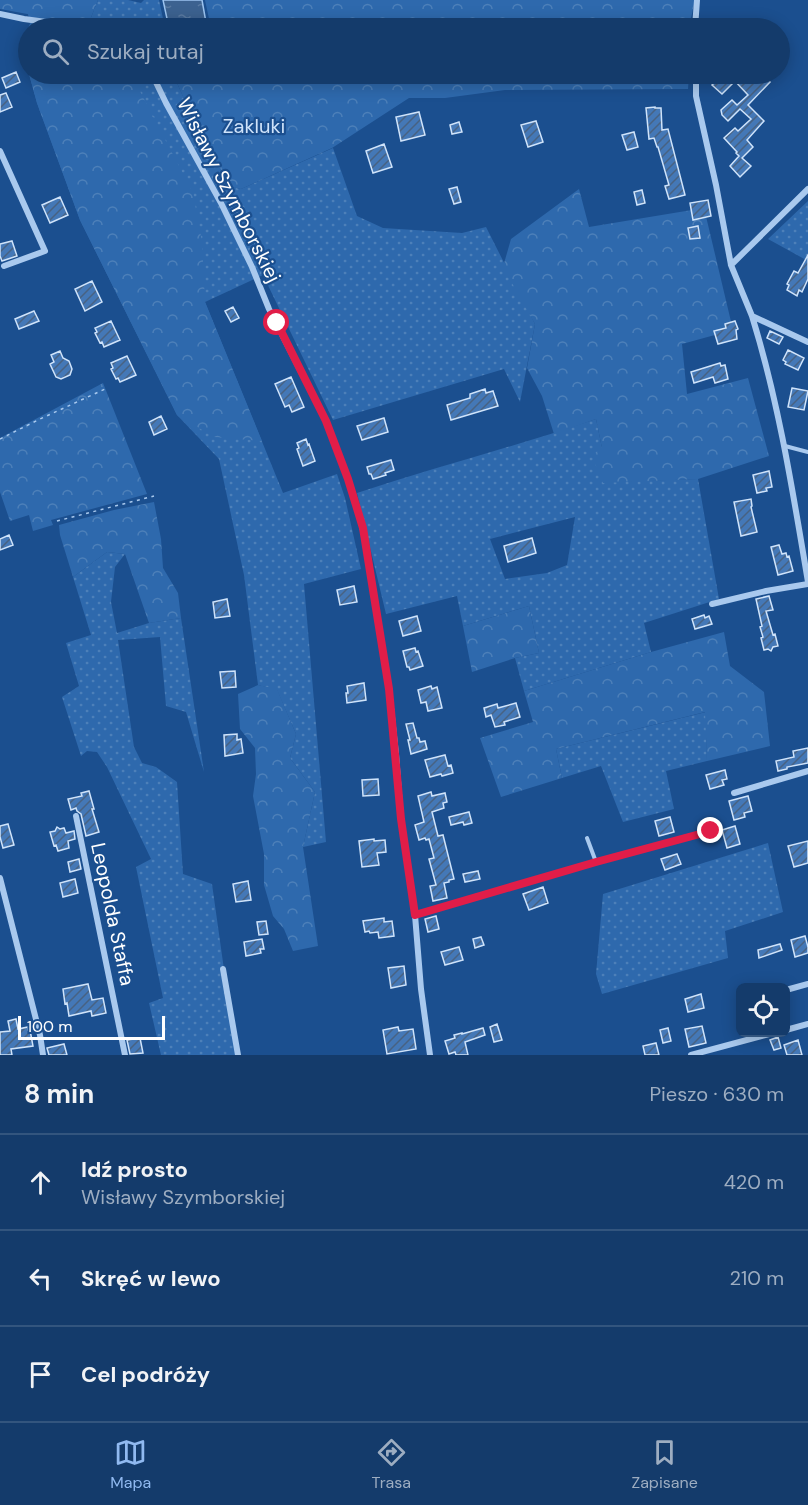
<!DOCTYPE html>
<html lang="pl">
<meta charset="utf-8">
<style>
:root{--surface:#143b6b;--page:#1d4271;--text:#f1f3f6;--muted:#9dadc1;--line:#33557e;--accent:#90b9f0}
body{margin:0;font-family:"DM Sans",sans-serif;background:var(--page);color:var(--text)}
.controls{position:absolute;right:18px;bottom:18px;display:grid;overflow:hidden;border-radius:9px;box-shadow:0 3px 15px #0003}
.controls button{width:54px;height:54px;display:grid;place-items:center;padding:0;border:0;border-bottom:2px solid var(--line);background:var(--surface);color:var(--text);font:30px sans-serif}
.scale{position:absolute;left:18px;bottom:15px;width:147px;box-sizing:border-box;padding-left:6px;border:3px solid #fff;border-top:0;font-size:16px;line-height:21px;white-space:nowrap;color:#fff;-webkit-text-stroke:4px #1b4f8f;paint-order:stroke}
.stop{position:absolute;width:18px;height:18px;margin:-14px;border:4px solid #e11d48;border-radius:50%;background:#fff}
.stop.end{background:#e11d48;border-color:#fff;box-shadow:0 2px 6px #0008}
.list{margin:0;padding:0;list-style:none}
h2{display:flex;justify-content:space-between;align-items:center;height:78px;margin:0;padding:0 24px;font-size:26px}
h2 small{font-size:20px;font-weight:400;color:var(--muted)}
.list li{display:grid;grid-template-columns:39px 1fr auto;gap:18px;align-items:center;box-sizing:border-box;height:96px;padding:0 24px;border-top:2px solid var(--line)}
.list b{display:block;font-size:22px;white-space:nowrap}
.list p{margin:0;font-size:20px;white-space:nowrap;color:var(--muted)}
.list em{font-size:20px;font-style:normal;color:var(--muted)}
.icon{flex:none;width:33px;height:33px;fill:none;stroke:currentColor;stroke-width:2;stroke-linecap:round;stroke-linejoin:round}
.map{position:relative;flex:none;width:808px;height:1055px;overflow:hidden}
.search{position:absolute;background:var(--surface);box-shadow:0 3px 15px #0003;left:18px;right:18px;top:18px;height:66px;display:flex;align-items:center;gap:15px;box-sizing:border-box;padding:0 21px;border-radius:33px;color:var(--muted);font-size:22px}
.sheet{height:366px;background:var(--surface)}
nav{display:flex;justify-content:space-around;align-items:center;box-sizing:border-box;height:84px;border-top:2px solid var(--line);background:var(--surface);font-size:16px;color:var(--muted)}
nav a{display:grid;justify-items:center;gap:3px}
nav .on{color:var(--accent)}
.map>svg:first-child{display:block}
.grass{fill:url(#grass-dots);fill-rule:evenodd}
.forest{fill:url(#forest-crowns)}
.water{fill:url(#water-ripples);stroke:#9cc4f0;stroke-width:1.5}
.building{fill:url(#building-hatch);stroke:#cfe3fa;stroke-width:1.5}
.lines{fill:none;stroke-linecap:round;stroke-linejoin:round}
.path{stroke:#a9c9ee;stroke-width:1.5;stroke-dasharray:3 4.5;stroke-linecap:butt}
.lane{stroke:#a9c9ee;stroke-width:4}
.street{stroke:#a9c9ee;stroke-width:6}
.route{stroke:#e11d48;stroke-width:8}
.labels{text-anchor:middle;stroke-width:4.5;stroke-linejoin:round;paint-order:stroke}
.park-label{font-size:20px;fill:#cfe3fa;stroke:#1b4f8f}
.street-label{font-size:20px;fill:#fff;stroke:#1b4f8f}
</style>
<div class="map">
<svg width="808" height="1055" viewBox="0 0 808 1055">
<defs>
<pattern id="grass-dots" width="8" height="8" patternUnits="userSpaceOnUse" patternTransform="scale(1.5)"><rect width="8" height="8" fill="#2e69ad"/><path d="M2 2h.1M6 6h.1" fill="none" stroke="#4d80b9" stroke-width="1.8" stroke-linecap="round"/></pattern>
<pattern id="forest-crowns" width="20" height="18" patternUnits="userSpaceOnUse" patternTransform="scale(1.5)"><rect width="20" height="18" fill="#2e69ad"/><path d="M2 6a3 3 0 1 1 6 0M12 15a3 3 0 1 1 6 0" fill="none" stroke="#4d80b9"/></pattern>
<pattern id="water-ripples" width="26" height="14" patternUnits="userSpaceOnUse" patternTransform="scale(1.5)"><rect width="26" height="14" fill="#3c6290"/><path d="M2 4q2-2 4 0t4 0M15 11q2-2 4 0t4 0" fill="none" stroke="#597aa1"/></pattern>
<pattern id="building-hatch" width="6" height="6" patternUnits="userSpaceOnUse" patternTransform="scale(1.5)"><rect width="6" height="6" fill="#4478b7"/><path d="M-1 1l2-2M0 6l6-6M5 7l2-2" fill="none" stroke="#486282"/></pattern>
</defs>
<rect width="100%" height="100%" fill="#1b4f8f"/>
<path class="grass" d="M98,0H128L141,3L144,0H159L165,28H28V73L21,46L30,24L28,13L88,25Z
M29,74H175L177,83L223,185L241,189L333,148L357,216L383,228L462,233L486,227L535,324L520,402L504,369L333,420L263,275L205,302L283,493L337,474L345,498L361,569L304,584L326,842L303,847L315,792L290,758L296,734L277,690L258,685L244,575L219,459L177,415L80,220L37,103Z
M808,201V261L768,239Z
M596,419L602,448L603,482L698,479L719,599L644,623L651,652L524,691L515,658L539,653L529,606L463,626L457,596L386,614L357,493C436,467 517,446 596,419ZM575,517L567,565L547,573L505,579L490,539Z
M107,552L125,554L115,567L111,602L117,633L149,623L181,618L204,772L186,712L166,706L160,637L118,640L134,747L142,763L156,767L177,782L183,874L212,884L236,1055H161L149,1003L163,998L136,867L151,859L107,767L97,752L87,751L81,756L62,697L79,686L66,643L91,635L73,577Z
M706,712L707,761L666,771L674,809L623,822L601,766L562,778L556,749Z
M768,843L783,912L725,931L728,958L602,994L596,974L603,894Z"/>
<path class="forest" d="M0,0H98L88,25L0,9Z
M205,0H695L691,18L690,28H211Z
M30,24L45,28H28V73L21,46Z
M29,74H131L193,193L202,242L205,302L262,441L214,437L177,415L80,220L37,103Z
M218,74H689L688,89L505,90L445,98H409L332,148L241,189L222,185L177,83Z
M579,189L589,227L704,208L733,330L682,344L687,394L748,378L769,456L698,479L603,483L592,456L602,448L596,419L554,434L542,396L527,368L535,324L503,267L511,239Z
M103,383L147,494L51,520L53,525L33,531L29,515L10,521L0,492V438Z
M154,502L161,539L163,568L178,593L181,618L149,623L125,554L107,552L73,577L60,535L59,525L114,510Z
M529,606L539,653L515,658L472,672L463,626Z
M724,632L730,666L764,692L770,746L707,761L705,712L556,749L562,778L501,797L480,738L533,722L524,691L651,652Z
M258,685L277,689L296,734L290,758L315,792L303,847L318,946L293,951L284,929L273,916L264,885V854L253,796L256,774L255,748L240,729L238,694Z"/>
<path class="water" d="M163,0H202L207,28H169Z"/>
<path class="building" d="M16,72L20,82L6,88L2,78Z
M724,74L734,82L722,94L712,85Z
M741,74H761L770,82L748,105L764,121L747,140L753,147L742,158L751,166L740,177L730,166L739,156L736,153L737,152L724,138L735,128L738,131L751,119L740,109L728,121L722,115L721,110L732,100L737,105L748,95L734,80Z
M6,93L12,107L0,112V95Z
M655,107V108H661L662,130L668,129L685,195L669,199L665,186L669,185L658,147H657L654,138L649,139L646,108Z
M419,112L425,135L401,141L396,117Z
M536,121L543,142L528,147L521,125Z
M459,122L462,132L452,134L450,125Z
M634,132L638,147L627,150L622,135Z
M384,144L392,167L373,173L366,151Z
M457,187L461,202L454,204L449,189Z
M642,190L645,203L637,205L634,192Z
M60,197L68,215L50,223L42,205Z
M708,200L711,216L693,220L690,203Z
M698,226L700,238L690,239L688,228Z
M12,241L17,256L2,261L0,256V244Z
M808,255V279L802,292L799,290L797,296L787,290L789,285L787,284L794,271L798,273Z
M92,281L102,302L85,311L75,289Z
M233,307L239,318L231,322L225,311Z
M34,311L39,321L19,329L15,319Z
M111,321L120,340L104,347L102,342L100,343L95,333L97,332L95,328Z
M735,321L738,329L736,330L737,339L718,344L714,331L726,328L725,324Z
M770,331L783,337L779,344L767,338Z
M788,350L804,358L798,370L785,364L786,362L783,360Z
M60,351L63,358L69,361L72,369L70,375L61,379L56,377L50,364L54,362L51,355Z
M127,356L136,375L120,382L118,378L116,379L111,369L113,368L111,363Z
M720,363L721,366L725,365L728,379L715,383L713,377L694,383L691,372Z
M291,377L304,407L292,412L289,405L285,407L275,384Z
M792,388L808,391L804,410L788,407Z
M485,389L486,393L493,391L498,406L451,420L447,405L470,398V394Z
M161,416L167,429L154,435L149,422Z
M384,418L388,432L362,440L357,426Z
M306,439L308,445L309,444L315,461L303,466L297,449L299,448L297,443Z
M391,460L394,470L385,473L386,475L373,479L371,474H369L367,467Z
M769,471L772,487L766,488L767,491L757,493L753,475Z
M751,499L752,506L751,507L757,532L741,536L734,502Z
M9,535L13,545L0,550V539Z
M532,538L536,553L508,562L504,546Z
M779,545L782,554L786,553L787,557L789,556L793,571L778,575L771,547Z
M354,586L357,602L340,605L337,590Z
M769,596L773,610L766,611L773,635L775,634L778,646L773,647L771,651L768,649L764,650L761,638L763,637L760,627L762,626L756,599Z
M227,599L230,616L215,618L213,602Z
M704,615L705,618L709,616L712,624L695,629L692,619Z
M417,616L421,631L403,636L399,621Z
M415,648L416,652L418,651L423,666L410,670L409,667H407L403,651Z
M235,671L236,687L222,688L220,672Z
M364,683L366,700L347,703L346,693H348L347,686Z
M431,686L432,689L437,687L442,708L428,711L426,702L421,703L418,690Z
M516,703L520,717L504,722L505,725L495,727L491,715L486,717L484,708L497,704L498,708Z
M413,723L417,738H419L420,742L425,741L427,749L411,754L408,740H410L406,724Z
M237,734V740L241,739L243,753L225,756L224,735Z
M808,748V763L787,767V769L778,771L776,761L794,757L793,751Z
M445,755L448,766L451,765L453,773L442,776L441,774L430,777L425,760Z
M725,770L727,779L722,780L724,785L710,789L706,775Z
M378,779L379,795L363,796L362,780Z
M89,791L94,809H92L99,832L86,836L81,814L77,811L76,808L71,810L68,799L82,796L81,793Z
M431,792L432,796L445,793L447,802L443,803L444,808L432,812L438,836L443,835L454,879L449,880V882L444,883L447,898L433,901L430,886L436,885L429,859L434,858L429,839L426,840L425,838L419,840L415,825L424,822L418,796Z
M748,796L752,811L744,813L745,817L734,820L729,801Z
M469,812L472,823L464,825L463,822L451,825L449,817Z
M670,817L674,832L659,836L655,821Z
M8,824L14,845L3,848L0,837V826Z
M735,826L740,844L727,848L722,830Z
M57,827L60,829L64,828L66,833L74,831L75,839L68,841L69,848L58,851L56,845L54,846L50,832L55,831Z
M374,839V841L385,840L386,852L377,853L379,865L362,867L359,841Z
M808,841V863L794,867L788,846Z
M677,854L681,864L665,870L661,859Z
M79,859L81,869L70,872L68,862Z
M478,871L480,879L465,882L463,874Z
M75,879L78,893L63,897L60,883Z
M248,881L251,900L236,902L233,884Z
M543,887L548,903L529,910L523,894Z
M436,916L439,929L428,932L425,919Z
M384,918V922L392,921L394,936L379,938L378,932L370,933L369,931L365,932L363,921Z
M266,921L268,934L259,935L257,922Z
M805,936L808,947V953L795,957L791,940Z
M481,937L484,945L475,948L473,939Z
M262,939L264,949H260L261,953L246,956L244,942Z
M780,944L782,950L759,958L758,950Z
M459,947L463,960L445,965L441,952Z
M404,966L406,985L391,988L388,968Z
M88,984L92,1000L103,998L106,1013L92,1016L91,1011L69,1016L67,1003L65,1004L63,989Z
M701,994L704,1008L688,1012L685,999Z
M16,1019L18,1029L28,1027V1030H30L33,1046L11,1049L12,1055H0V1032L10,1031L8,1021Z
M497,1024L502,1040L494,1042L490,1027Z
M702,1026L706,1043L689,1047L685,1029Z
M398,1027L399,1031L413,1029L416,1049L387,1054L383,1030Z
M483,1028L485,1035L465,1042L468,1055H456L455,1052L449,1054L445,1041L455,1038L454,1035L462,1033V1034Z
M668,1028L671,1041L663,1043L660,1030Z
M778,1037L781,1048L774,1050L770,1040Z
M140,1038L143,1053L130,1054L127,1040Z
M798,1040L802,1055H787L784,1045Z
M656,1043L659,1055H645L643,1046Z
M64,1044L67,1055H49L47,1048Z"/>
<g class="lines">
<path class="path" d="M0,439L38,420L105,389
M57,521L154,496"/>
<path class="lane" d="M785,446L808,452
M587,838L596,862
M416,915L596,862L711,831"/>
<path class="street" d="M0,14L24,19L91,28
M695,28L697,0
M152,74L166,103L221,203L252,267L269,309L326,421L348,479L360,517L365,539L389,689L396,754L401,820L415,915L421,989L430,1055
M696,74V96L716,185L731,265L752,316L808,342
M0,151L45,251L4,266
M731,265L808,189
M752,316C779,403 793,493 808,582
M712,604L766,591L808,584
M734,793L808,771
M76,816L125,1055
M0,878L40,1035L43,1055
M223,969L238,1055
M786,990L808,984
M786,1030L808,1024
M691,1055L777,1032"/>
</g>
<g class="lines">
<path class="route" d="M277,323L326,421L348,479L363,528L389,689L401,819L415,915L596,862L711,831"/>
</g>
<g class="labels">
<g class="park-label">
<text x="254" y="133">Zakluki</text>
</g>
<g class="street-label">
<text transform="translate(229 190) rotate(63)" y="7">Wisławy Szymborskiej</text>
<text transform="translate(113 914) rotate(78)" y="7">Leopolda Staffa</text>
</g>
</g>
</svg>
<div class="controls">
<button><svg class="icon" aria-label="locate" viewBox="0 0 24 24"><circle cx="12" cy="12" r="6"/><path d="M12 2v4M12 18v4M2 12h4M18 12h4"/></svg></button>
</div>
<div class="scale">100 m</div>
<div class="stop" style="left:277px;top:323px"></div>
<div class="stop end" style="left:711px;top:831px"></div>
<div class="search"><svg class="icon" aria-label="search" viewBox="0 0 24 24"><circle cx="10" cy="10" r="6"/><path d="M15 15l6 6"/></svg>Szukaj tutaj</div>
</div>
<section class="sheet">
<h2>8 min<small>Pieszo · 630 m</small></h2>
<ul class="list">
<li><svg class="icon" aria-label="ahead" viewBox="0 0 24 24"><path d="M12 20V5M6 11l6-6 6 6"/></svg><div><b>Idź prosto</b><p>Wisławy Szymborskiej</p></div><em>420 m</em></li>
<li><svg class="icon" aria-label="left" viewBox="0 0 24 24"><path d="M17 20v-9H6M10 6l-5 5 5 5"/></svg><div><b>Skręć w lewo</b></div><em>210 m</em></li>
<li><svg class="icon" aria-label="arrive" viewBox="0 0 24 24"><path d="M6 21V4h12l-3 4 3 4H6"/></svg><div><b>Cel podróży</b></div></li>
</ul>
</section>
<nav>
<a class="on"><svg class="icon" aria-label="map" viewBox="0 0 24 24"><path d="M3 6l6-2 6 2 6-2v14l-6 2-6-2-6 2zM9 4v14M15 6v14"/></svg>Mapa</a>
<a><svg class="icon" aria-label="directions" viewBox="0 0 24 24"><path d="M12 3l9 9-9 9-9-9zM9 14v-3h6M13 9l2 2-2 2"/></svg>Trasa</a>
<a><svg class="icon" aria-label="saved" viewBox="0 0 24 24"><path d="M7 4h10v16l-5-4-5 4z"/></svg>Zapisane</a>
</nav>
